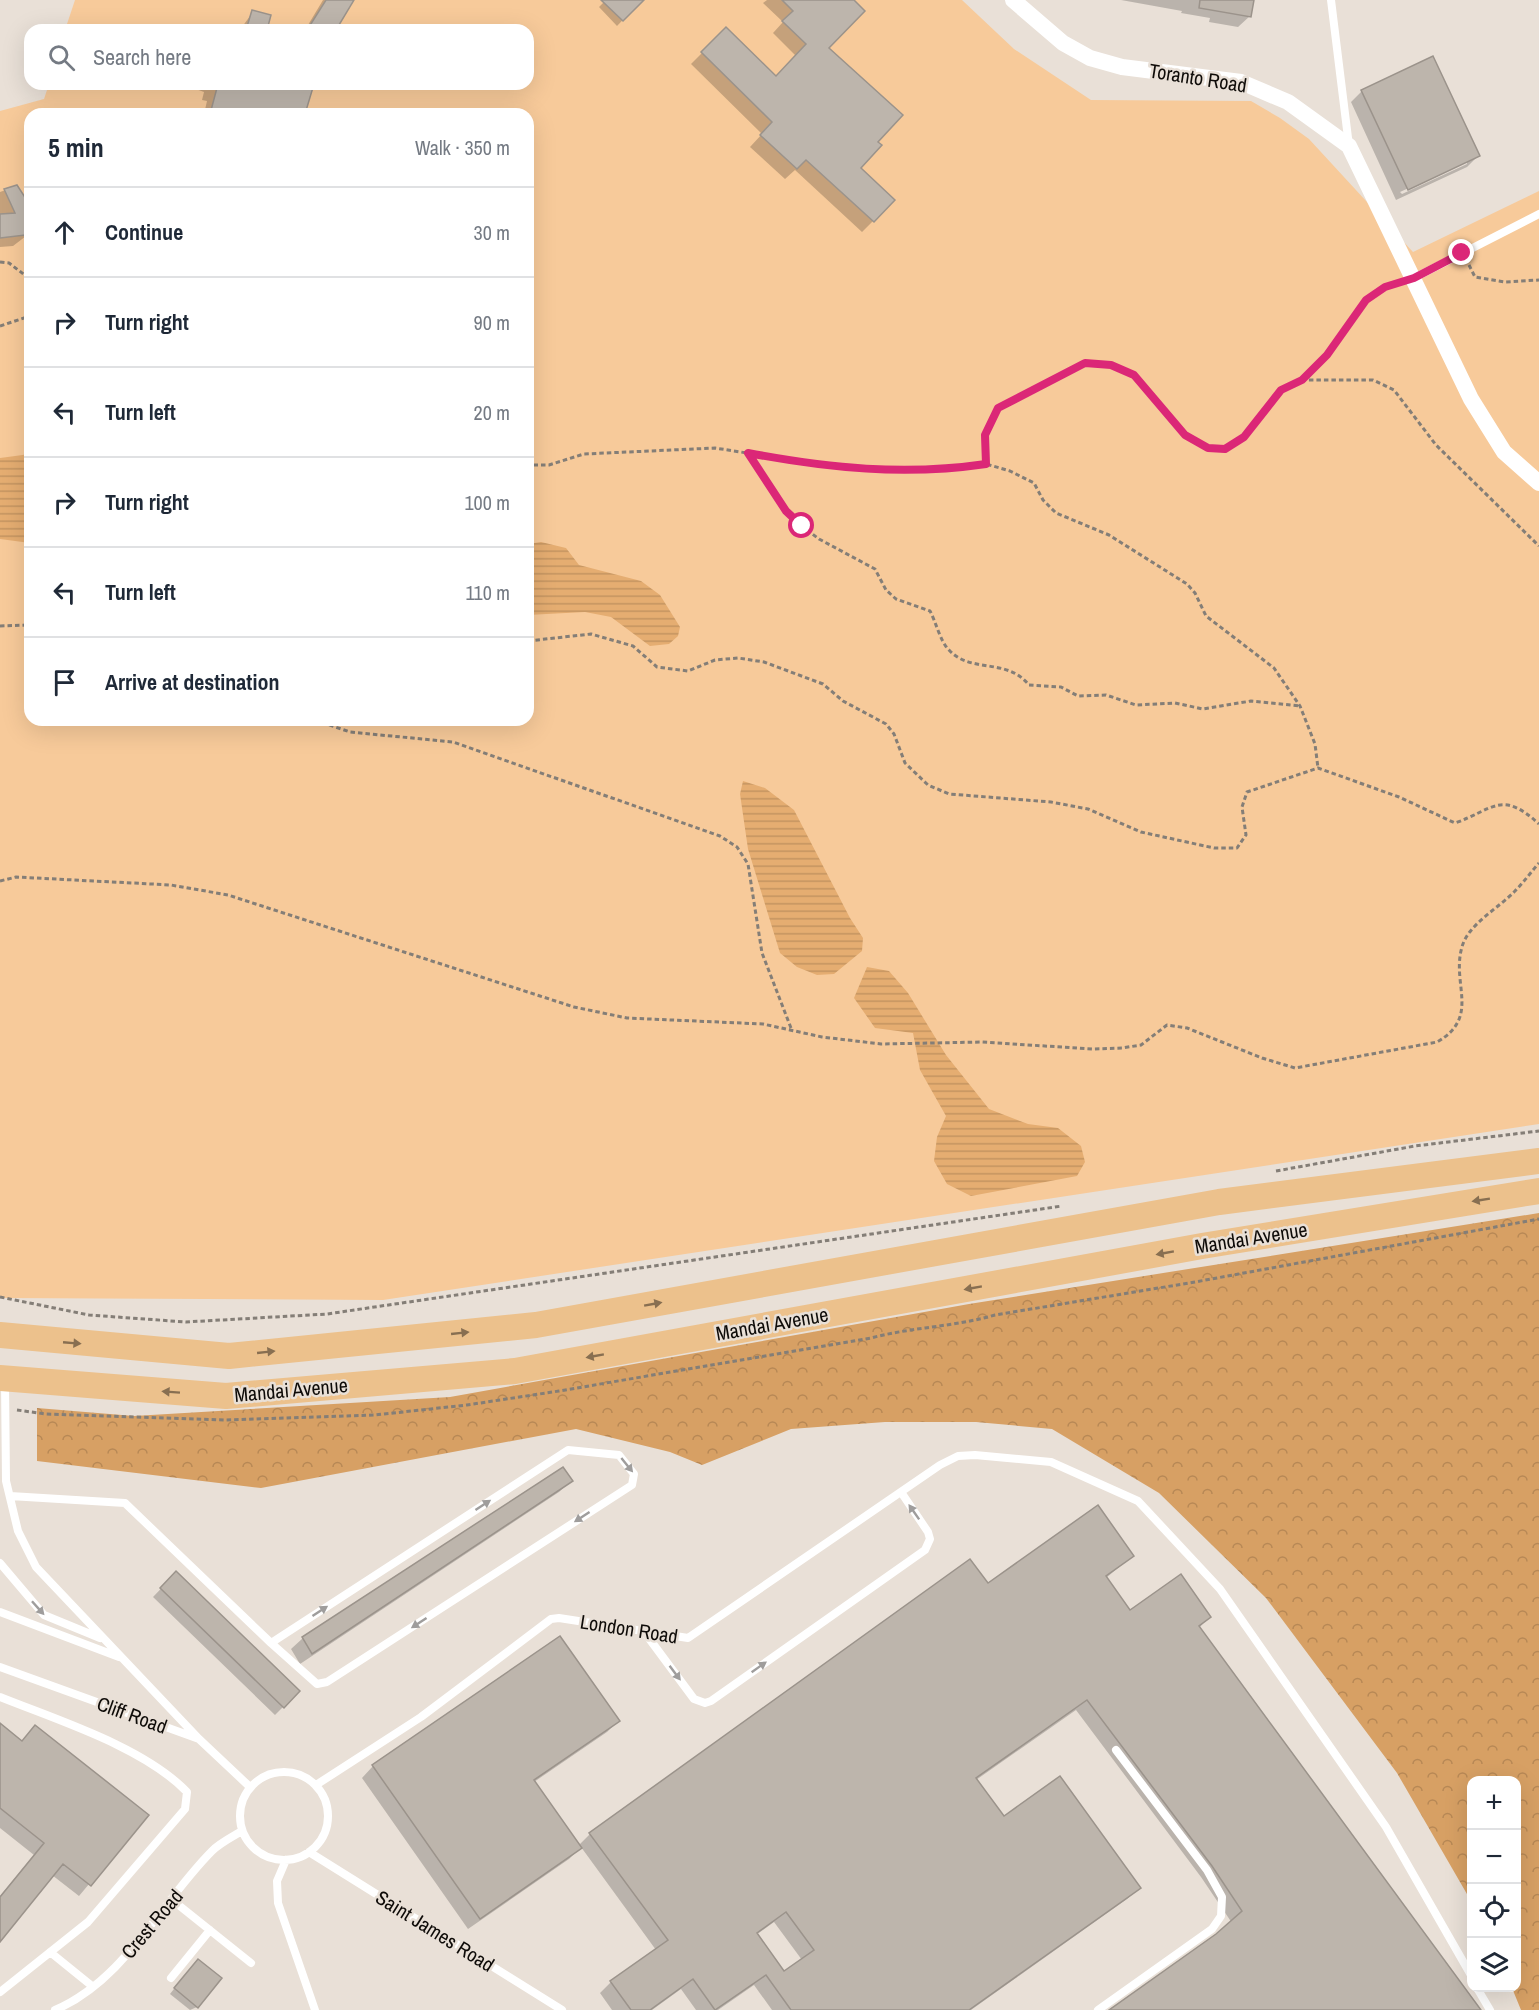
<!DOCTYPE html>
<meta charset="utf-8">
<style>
:root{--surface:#fff;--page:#f6f6f7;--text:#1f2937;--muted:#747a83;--line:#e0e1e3}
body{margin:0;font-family:"Archivo Narrow",sans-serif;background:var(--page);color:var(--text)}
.controls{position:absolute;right:18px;bottom:18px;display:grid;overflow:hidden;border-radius:12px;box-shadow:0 6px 24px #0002}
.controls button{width:54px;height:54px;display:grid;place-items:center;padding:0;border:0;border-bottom:2px solid var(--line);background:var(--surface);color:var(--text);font:30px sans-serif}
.stop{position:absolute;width:18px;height:18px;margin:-14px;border:4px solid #db2777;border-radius:50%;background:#fff}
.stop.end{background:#db2777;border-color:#fff;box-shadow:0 2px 6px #0008}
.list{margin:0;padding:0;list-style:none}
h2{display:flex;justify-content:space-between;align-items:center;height:78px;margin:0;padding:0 24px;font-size:26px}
h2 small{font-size:20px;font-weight:400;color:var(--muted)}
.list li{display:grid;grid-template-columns:39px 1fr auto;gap:18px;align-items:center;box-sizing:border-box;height:90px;padding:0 24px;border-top:2px solid var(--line)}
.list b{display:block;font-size:22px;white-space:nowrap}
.list em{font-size:20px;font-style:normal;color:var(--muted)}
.icon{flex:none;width:33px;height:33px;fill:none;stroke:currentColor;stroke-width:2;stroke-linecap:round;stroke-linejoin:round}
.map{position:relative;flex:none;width:1539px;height:2010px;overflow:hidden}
.search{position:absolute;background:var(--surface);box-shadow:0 6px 24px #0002;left:24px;top:24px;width:510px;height:66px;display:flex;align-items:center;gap:15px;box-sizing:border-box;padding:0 21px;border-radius:18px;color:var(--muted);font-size:22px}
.panel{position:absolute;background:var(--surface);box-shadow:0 6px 24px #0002;left:24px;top:108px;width:510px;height:618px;border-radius:18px}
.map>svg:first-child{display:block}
.green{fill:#f7ca9a;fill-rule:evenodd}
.forest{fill:url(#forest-crowns)}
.water{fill:url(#water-rules)}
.shadow{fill:#0003;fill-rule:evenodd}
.building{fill:#bdb5ac;stroke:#9b938b;stroke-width:1.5;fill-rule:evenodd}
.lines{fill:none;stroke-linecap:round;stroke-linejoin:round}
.path{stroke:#847e77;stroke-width:3;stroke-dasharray:4.5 3;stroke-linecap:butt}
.service{stroke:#fff;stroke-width:8}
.minor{stroke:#fff;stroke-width:16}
.primary{stroke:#ecc18c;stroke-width:26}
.oneway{fill:#886f51}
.oneway2{fill:#9f9d9c}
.route{stroke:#db2777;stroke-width:8}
.labels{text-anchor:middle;stroke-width:5;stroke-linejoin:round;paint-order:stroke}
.street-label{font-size:20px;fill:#0e0b08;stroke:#e9e0d7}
</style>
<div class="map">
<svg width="1539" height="2010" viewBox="0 0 1539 2010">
<defs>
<pattern id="forest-crowns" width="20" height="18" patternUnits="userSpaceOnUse" patternTransform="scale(1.5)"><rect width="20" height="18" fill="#d7a064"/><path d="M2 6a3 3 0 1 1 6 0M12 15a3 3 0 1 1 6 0" fill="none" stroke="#b78855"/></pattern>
<pattern id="water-rules" width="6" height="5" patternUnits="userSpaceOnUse" patternTransform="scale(1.5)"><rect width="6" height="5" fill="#e5ad71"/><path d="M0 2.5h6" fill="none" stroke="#c39460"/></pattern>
</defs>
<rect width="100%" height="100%" fill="#e9e0d7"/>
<path class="green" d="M75,0H962L1014,49L1091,100L1251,101L1280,118L1309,139L1413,252L1539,191V1124L383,1300L0,1298V111L44,99L49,84H528V30H65ZM30,114H528V720H30Z"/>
<path class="forest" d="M1539,1213V2010H1521L1512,1988H1516V1780H1472L1471,1901L1397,1773L1266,1598L1159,1493L1052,1429L976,1422H885L791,1429L702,1465L670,1452L576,1429L261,1488L37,1461V1408L134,1416L450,1397L969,1304Z"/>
<path class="water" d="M30,454V543L0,539V458Z
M541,542L566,548L579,565L641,581L660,595L680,627L678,636L669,644L650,646L611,617L585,612L528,615V544Z
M743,781L765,788L794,810L850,918L863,938L862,951L834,974L817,975L797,967L780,953L748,849L740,794Z
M867,967L889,971L908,993L946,1055L989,1109L1028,1124L1058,1128L1081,1146L1085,1162L1077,1176L971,1196L947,1184L934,1161L937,1137L946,1116L920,1070L913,1033L875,1028L854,998Z"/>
<path class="shadow" d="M323,0H352L334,30H305Z
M606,0H642L617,26L599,7Z
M767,0H852L827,48L876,142L859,168L873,221L862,232L795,170L785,179L750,147L762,134L691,64L726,29L776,78L796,56L773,33L783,22L763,3Z
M1121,0H1252L1250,16L1238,27L1209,22L1210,18L1181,13L1182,11Z
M253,12L266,30H236L242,27Z
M182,84H254L246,114H204L207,101L202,100L204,92Z
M1362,91L1478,156L1467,167L1396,200L1351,102ZM1467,161V164L1402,194L1400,192Z
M30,179V190L25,185Z
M17,186L30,208V233L13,246L0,247V192Z
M562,1469L571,1481L559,1492L300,1664L291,1649L303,1638Z
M1132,1556L1106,1578L1130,1612L1209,1617L1199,1628L1479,2010H1111L1232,1923L1201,1877L1076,1710L976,1780L1004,1818L1139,1888L1127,1899L971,2010H772L754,1985L718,2010H696L681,1989L652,2010H612L600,1993L611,1982L656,1950L581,1847L569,1859L468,1929L362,1778L373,1766L618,1721L607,1732L534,1782L578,1846L590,1834L987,1585ZM774,1922L802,1960L784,1973L756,1935Z
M176,1573L298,1692L275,1715L153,1597Z
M0,1725L21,1742L35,1727L146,1816L79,1896L52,1875L0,1940V1896L34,1855L0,1828Z
M192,1966L197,2007L190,2010L170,1994Z"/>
<path class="building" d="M326,0H354L336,30H307Z
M601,0H644L623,21Z
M782,0H854L865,11L829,48L903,115L878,142L882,145L861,168L895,200L874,222L806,160L797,169L760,135L772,122L701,52L726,27L776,76L806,44L782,21L793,11Z
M1200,0H1254L1251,17L1199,8Z
M252,10L271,15L267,30H246Z
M1433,56L1480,156L1408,190L1361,90Z
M218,84H314L305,114H210Z
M17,185L30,205V247L25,235L0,238V214L15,213L4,189Z
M563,1467L573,1481L312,1654L302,1637Z
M1098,1505L1134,1556L1106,1576L1130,1610L1181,1574L1211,1617L1199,1626L1481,2010H1109L1216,1934L1242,1911L1212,1866L1087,1700L976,1778L1004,1816L1060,1776L1141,1888L969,2010H791L766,1975L715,2010L693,1979L650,2010H631L610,1981L668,1940L589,1833L970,1559L988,1583ZM786,1912L814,1950L784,1971L757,1933Z
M176,1571L300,1691L284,1708L160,1588Z
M560,1636L620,1721L534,1780L582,1848L480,1919L372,1765Z
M0,1723L22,1741L35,1725L149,1815L91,1886L63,1864L0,1942V1897L44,1843L0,1808Z
M198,1959L222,1978L198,2008L174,1988Z"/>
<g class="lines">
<path class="path" d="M0,262L9,263L30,279
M1469,265L1475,277L1505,282L1539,280
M0,326L30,316
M1302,380C1311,371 1321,363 1329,353C1349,326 1363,294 1397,283
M748,453L786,511L802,526L819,539L875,569L886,590L896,599L930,611C936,622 940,641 949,650C971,674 1006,657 1029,685L1061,687L1078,696L1106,695L1136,705L1175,703L1203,709L1251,701L1300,706
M528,461L531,465H549L584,454L715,448L849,469L945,470L986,464L1010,471L1034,483L1043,500L1056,513L1109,535L1187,584L1195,593L1206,616L1274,668L1300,706L1315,744L1318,768
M986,464L985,435L998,408L1085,363L1111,365L1134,375L1185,434L1208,448L1225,449L1244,437L1281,390L1302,380H1373L1394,390L1436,445L1539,546
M0,626L30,625
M528,641L591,634L633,646L657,667L688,671L715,660L738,658L764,662L823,684L843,701L886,724L894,734L905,763L928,785L949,794L1051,802L1088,809L1141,832L1214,848H1237L1246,835L1242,807L1247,792L1318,768L1399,797L1455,823C1493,810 1501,789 1539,824
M315,720L350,732L453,742L720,836L737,847L748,864L762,953L791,1028
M0,881L16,877L171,885L228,895L574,1007L627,1018L763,1024L822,1037L881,1044L982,1042L1092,1049L1122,1048L1141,1045L1167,1025L1187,1028L1262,1058L1295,1068L1437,1042C1481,1017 1451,984 1462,947C1468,924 1499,908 1515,891C1524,882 1531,872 1539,863
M1276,1171L1415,1146L1539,1131
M0,1297L89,1315L186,1322L327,1314L1062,1206
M17,1410L46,1414L225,1420L375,1415L467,1405L559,1391L871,1338C912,1327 954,1327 995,1315L1195,1282L1539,1219"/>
<path class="service" d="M1331,0L1349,146
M1414,278L1539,214
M5,1381L6,1481L18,1531L36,1567L199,1739
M10,1496L125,1503L271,1643L317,1684L327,1682L632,1485L634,1474L619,1455L568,1450L271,1643
M0,1563L44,1615L100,1638
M0,1612L119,1657
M645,1633L694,1699L705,1703L711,1701L925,1550L930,1539L928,1532L901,1492
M0,1667L199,1739L250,1787
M0,1697C57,1720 144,1747 187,1792L185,1809L88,1922L0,1992
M240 1816a44 44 0 1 1 88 0a44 44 0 1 1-88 0Z
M316,1785L421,1717L551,1619L559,1618L688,1638L940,1465L958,1456L975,1455L1051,1462L1138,1501L1220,1589L1386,1827L1472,1977
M309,1852L562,2010
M286,1860L277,1881L278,1903L315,2010
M171,1899L251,1963
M50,1952L92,1986
M171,1978L210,1930
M1477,1988L1490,2010
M55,2010C125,1980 160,1903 212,1851C220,1843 232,1837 242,1831
M1098,2010L1212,1929L1221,1916L1222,1897L1207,1870L1116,1750"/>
<path class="minor" d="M1013,0L1063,43L1090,58L1122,67L1241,82L1288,102L1349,146L1471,399L1504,452L1539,483"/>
<path class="primary" d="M0,1335L229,1356L536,1325L1219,1202L1539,1161
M0,1378L226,1396L515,1371L1202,1246L1539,1191"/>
</g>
<defs><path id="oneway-solid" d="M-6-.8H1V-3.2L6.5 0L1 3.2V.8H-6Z" transform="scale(1.5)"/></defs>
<g class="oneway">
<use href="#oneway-solid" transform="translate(1481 1200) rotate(171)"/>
<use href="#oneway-solid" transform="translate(1165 1253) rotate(170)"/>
<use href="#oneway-solid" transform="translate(973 1288) rotate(170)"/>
<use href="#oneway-solid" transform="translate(653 1304) rotate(-10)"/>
<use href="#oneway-solid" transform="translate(460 1333) rotate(-6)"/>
<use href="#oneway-solid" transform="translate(72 1343) rotate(5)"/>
<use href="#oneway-solid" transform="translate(266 1352) rotate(-6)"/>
<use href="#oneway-solid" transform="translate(595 1356) rotate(170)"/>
<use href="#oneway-solid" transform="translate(171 1392) rotate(-176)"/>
</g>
<g class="oneway2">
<use href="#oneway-solid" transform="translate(627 1465) rotate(51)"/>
<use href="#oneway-solid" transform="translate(483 1505) rotate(-33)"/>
<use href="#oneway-solid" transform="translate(914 1512) rotate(-125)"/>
<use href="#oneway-solid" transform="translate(582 1517) rotate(147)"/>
<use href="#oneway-solid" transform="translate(38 1608) rotate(48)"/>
<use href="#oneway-solid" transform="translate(320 1611) rotate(-33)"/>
<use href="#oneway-solid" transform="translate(419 1623) rotate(147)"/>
<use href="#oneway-solid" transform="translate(759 1667) rotate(-35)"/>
<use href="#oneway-solid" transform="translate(675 1673) rotate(53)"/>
</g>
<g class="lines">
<path class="route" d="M802,526L786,511L748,453C828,468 904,476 986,464L985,435L998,408L1085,363L1111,365L1134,375L1185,435L1208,448L1225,449L1244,437L1281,390L1302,380L1327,355L1366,300L1385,287L1414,278L1462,253"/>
</g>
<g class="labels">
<g class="street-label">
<text transform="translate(1198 78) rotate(9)" y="7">Toranto Road</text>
<text transform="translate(1251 1238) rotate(-9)" y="7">Mandai Avenue</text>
<text transform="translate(772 1324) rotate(-10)" y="7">Mandai Avenue</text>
<text transform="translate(291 1390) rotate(-5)" y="7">Mandai Avenue</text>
<text transform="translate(629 1629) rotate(9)" y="7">London Road</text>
<text transform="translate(132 1715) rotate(20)" y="7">Cliff Road</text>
<text transform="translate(152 1924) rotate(-50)" y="7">Crest Road</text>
<text transform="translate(435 1931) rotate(32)" y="7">Saint James Road</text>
</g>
</g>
</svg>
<div class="controls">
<button>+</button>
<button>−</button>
<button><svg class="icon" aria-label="locate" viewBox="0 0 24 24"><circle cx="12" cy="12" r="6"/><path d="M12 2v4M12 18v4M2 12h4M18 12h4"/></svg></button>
<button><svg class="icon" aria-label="layers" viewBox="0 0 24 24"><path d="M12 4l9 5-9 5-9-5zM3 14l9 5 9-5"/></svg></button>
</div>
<div class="stop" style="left:802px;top:526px"></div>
<div class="stop end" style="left:1462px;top:253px"></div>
<div class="search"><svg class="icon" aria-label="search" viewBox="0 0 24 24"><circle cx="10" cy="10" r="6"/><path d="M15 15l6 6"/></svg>Search here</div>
<section class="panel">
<h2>5 min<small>Walk · 350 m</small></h2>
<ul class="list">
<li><svg class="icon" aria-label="ahead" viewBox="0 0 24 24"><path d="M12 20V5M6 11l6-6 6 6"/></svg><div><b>Continue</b></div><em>30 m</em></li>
<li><svg class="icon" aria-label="right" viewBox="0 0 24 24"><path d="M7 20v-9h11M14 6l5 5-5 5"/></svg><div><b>Turn right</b></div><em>90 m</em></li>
<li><svg class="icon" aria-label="left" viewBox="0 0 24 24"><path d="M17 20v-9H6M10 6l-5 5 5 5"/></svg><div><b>Turn left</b></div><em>20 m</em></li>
<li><svg class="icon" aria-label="right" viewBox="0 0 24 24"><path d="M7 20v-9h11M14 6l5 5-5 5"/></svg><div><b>Turn right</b></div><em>100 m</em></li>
<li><svg class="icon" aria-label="left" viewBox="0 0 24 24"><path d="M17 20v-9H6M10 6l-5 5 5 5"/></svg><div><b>Turn left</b></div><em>110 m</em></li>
<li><svg class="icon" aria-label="arrive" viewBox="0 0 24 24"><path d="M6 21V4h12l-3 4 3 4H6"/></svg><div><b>Arrive at destination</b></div></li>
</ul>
</section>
</div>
